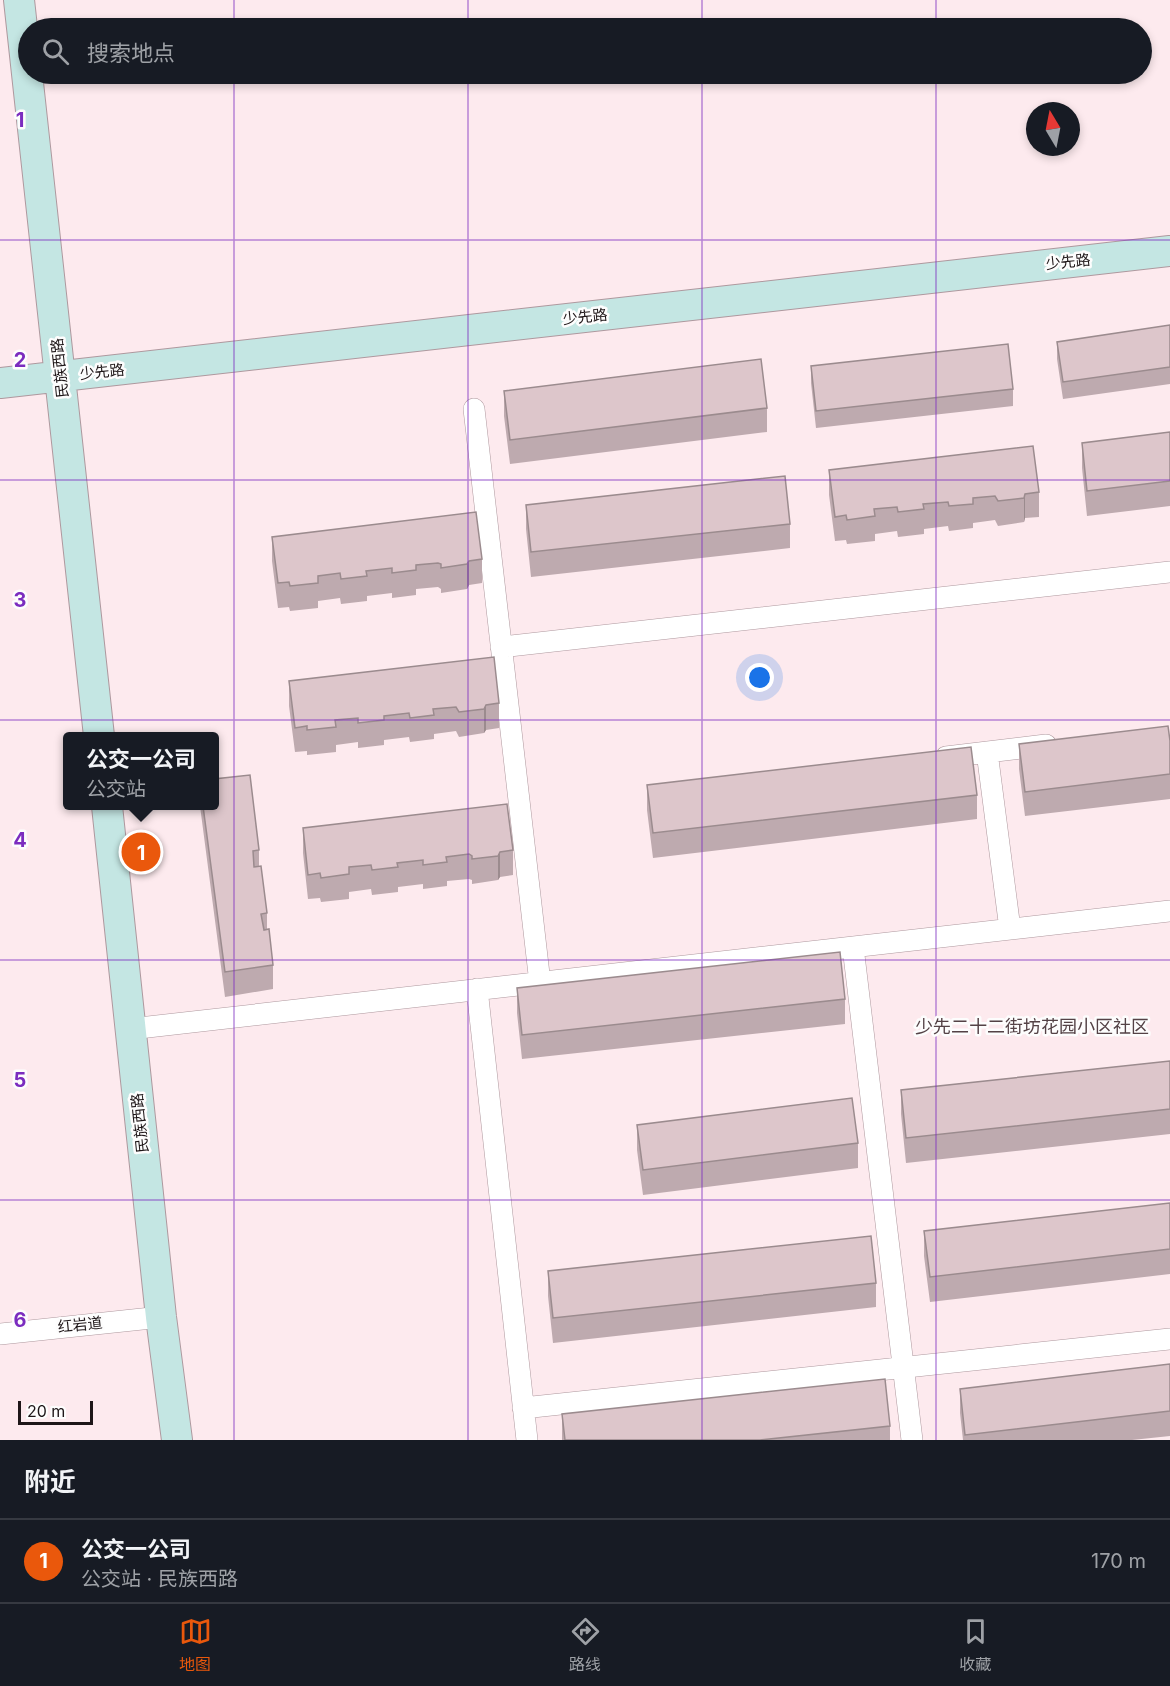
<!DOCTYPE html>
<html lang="zh">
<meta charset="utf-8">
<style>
:root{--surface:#171b24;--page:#20242c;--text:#f1f3f6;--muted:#9ea1a6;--line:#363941;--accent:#ea580c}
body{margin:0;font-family:Inter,"Noto Sans SC",sans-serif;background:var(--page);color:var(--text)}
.compass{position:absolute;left:1026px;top:102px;width:54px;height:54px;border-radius:50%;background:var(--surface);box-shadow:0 3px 9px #0003;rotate:350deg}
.scale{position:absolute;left:18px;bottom:15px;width:75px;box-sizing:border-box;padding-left:6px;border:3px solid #1e1618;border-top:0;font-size:16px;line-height:21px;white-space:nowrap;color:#1e1618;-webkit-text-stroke:4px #fdfdfd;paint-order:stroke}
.you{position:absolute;left:760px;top:678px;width:21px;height:21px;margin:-15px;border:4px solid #fff;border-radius:50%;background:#1a73e8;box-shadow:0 0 0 9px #1a73e833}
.badge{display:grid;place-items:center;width:39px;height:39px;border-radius:50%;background:var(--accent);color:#fff;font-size:20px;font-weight:700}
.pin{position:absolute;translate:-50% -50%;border:3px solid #fff;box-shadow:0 2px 6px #0006}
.popup{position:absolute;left:63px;top:732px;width:156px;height:78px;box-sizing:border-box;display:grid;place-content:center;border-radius:6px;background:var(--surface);filter:drop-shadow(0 2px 4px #0005);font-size:20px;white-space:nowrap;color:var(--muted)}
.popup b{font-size:22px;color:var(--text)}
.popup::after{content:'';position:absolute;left:50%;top:100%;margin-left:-12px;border:12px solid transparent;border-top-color:var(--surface)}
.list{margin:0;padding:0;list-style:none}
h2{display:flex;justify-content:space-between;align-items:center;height:78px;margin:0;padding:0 24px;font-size:26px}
h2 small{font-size:20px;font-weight:400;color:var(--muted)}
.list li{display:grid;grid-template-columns:39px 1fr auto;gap:18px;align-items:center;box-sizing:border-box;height:84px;padding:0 24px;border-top:2px solid var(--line)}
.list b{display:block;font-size:22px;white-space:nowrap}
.list p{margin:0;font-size:20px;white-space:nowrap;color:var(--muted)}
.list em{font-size:20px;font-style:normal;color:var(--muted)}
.icon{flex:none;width:33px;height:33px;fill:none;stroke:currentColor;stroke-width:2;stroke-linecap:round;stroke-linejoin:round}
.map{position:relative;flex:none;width:1170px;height:1440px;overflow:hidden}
.search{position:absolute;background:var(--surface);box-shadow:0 3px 9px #0003;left:18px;right:18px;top:18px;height:66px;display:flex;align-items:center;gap:15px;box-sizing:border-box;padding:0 21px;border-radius:33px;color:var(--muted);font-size:22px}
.sheet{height:162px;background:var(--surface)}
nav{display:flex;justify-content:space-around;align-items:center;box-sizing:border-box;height:84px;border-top:2px solid var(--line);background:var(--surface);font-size:16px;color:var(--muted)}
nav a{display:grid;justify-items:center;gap:3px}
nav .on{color:var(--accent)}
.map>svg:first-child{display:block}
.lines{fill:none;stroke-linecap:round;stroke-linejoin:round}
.street-casing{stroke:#ae989e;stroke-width:22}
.secondary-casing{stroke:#ae989e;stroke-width:32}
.street{stroke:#fff;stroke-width:21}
.secondary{stroke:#c4e6e3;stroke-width:30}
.wall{fill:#beaaaf}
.shaded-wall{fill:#9b8b8e}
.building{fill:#ddc6cb;stroke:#9b8b8e;stroke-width:1.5}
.grid{fill:none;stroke:#7b2cbf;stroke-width:1.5;stroke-opacity:0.55}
.labels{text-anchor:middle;stroke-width:5;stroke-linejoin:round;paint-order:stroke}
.street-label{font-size:15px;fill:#1e1618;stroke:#fdfdfd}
.quarter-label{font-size:18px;fill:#544246;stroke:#fdfdfd}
.grid-label{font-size:20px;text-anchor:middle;font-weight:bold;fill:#7b2cbf;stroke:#fdfdfd;stroke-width:5;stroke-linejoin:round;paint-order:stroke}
</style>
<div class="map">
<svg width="1170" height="1440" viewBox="0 0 1170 1440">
<rect width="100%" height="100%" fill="#fdeaee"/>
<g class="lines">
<g class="street-casing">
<path id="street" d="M474,409L540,983
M501,647L1170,572
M987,752L1010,929
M946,757L1046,745
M853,947L912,1440
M477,989L527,1440
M130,1029L1170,911
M0,1334L161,1317
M523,1408L1170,1339"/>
</g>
<g class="secondary-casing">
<path id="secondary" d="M19,0L99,736
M0,383L1170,251
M107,806L161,1317L177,1440"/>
</g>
<use href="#street" class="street"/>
<use href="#secondary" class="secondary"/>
</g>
<path class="wall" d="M1170,325V384L1063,399L1057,359V342Z
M811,366L1013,389V406L816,428L811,383Z
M504,391L767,408V432L510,464L504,416Z
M1170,432V506L1087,516L1082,468V443Z
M829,470L1039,492V517L1025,518L1024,522L998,526L995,520L973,523V528L949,531L948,526L924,529V534L898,537L897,531L875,534V541L847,544L846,540L835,541L829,495Z
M526,505L790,524V548L531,577L526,529Z
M272,537L482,559V583L469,585L467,589L441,593V589L438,587L416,589V595L392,598V593L367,596V601L341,604L340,598L318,601V608L290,611L289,607L278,608L272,561Z
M289,681L499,703V728L486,730L484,733L459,737L456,731L434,734V739L410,742L409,737L384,740V745L358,748V742L336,745V752L307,755V751L295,752L289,706Z
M1170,741V799L1025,816L1019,769V744Z
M647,785L977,795V819L653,858L647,810Z
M200,806H214L259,850V866L267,913V929L273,965V989L225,997Z
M303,828L513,850V875L500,877L498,880L472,884V880L469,879L447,881V886L423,889V884L398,887V892L372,895L371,889L349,892V899L321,902L320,898L308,899L303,853Z
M517,988L845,999V1024L522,1059L517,1013Z
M1170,1061V1134L906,1163L901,1114V1090Z
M637,1125L858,1143V1168L643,1195L637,1150Z
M1170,1203V1274L930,1302L924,1256V1231Z
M548,1271L876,1283V1307L553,1343L548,1296Z
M1170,1364V1436L1132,1440H963L960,1413V1389Z
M562,1414L890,1426V1440H562Z"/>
<path class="shaded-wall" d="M1025,494V518L1024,522V498Z
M469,561V585L467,589V564Z
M486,705V730L484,733V709Z
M500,852V877L498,880V856Z"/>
<path class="building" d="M1170,325V367L1063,382L1057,342Z
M1008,344L1013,389L816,411L811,366Z
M761,359L767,408L510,440L504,391Z
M1170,432V481L1087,491L1082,443Z
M1033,446L1039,492L1025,494L1024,498L998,501L995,496L973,498V504L949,506L948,502L923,504L924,509L898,512L897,507L874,509L875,516L847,520L846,515L835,517L829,470Z
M785,476L790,524L531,552L526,505Z
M476,512L482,559L469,561L467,564L441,568V564L438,563L416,565V570L392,573V568L366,571L367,576L341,579L340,573L318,576V583L290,586L289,582L278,583L272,537Z
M494,657L499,703L486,705L484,709L459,712L456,707L433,709L434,715L410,718L409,713L384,716V720L358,723V718L335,720L336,727L307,730V726L295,728L289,681Z
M1168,726L1170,741V774L1025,792L1019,744Z
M971,747L977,795L653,833L647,785Z
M250,775L259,850L253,851L254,867L261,866L267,913L261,914L264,930L269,929L273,965L225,972L203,806H214V779Z
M507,804L513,850L500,852L498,856L472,859V856L469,854L446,857L447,862L423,865V860L397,863L398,867L372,870L371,865L349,867V874L321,878L320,873L308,875L303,828Z
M840,952L845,999L522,1035L517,988Z
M1170,1061V1109L906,1138L901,1090Z
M852,1098L858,1143L643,1170L637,1125Z
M1170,1203V1249L930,1277L924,1231Z
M871,1236L876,1283L553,1318L548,1271Z
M1170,1364V1411L965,1435L960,1389Z
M885,1379L890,1426L760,1440H565L562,1414Z"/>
<path class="grid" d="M234,0V28M468,0V28M702,0V28M936,0V28M234,74V1440M468,74V1440M702,74V1440M936,74V1440M0,240H1170M0,480H1170M0,720H1170M0,960H1170M0,1200H1170"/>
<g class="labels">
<g class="street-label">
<text transform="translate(1068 262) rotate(-6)" y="5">少先路</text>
<text transform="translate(585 317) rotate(-6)" y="5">少先路</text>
<text transform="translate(60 368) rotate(-96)" y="5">民族西路</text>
<text transform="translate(102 372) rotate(-6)" y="5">少先路</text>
<text transform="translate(140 1123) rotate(-96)" y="5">民族西路</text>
<text transform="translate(80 1325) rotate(-6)" y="5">红岩道</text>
</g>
<g class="quarter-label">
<text x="1032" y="1033">少先二十二街坊花园小区社区</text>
</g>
</g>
<g class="grid-label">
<text x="20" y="127">1</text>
<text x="20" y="367">2</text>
<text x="20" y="607">3</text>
<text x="20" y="847">4</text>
<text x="20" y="1087">5</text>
<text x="20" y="1327">6</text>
</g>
</svg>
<svg class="compass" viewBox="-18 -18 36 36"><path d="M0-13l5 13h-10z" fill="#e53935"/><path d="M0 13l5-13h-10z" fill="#9ea1a6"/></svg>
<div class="scale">20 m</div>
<div class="you"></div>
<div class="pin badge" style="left:141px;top:852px">1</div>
<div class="popup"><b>公交一公司</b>公交站</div>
<div class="search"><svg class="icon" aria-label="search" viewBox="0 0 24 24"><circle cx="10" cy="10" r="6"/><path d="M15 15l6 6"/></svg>搜索地点</div>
</div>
<section class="sheet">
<h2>附近<small></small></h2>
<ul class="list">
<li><span class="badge">1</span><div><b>公交一公司</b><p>公交站 · 民族西路</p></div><em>170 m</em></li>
</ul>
</section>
<nav>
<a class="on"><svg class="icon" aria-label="map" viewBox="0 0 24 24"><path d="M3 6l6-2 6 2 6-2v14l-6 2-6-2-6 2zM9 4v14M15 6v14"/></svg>地图</a>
<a><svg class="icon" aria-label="directions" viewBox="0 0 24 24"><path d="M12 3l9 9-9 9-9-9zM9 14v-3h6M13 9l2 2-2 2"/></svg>路线</a>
<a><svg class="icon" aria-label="saved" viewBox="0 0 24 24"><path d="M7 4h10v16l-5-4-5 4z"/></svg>收藏</a>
</nav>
